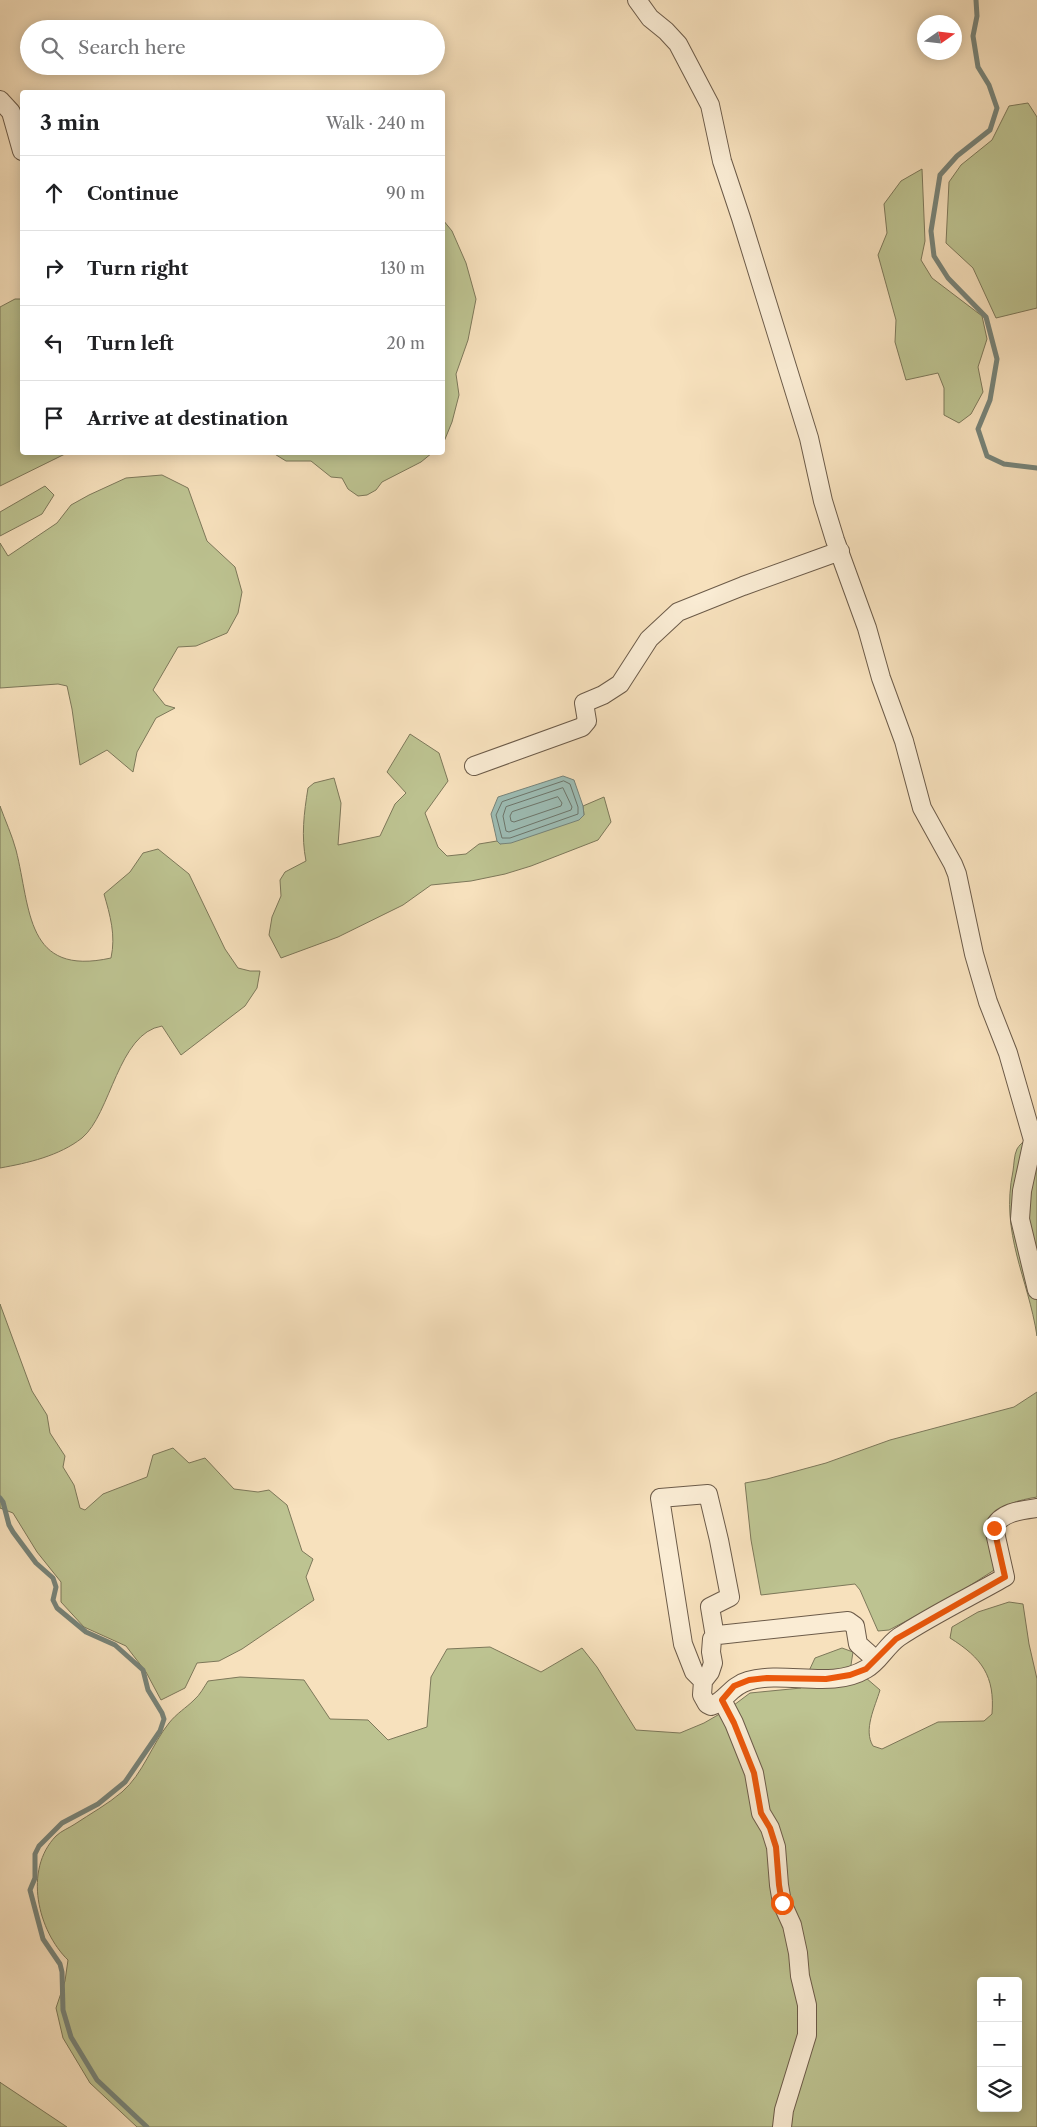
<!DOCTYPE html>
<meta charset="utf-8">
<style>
:root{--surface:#fff;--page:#f2f2f2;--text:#202124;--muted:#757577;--line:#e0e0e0}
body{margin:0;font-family:"Libre Caslon Text",serif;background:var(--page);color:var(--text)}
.controls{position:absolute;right:15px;bottom:15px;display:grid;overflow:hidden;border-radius:5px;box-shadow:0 2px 12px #0003}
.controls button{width:45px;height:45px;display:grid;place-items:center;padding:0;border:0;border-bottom:1px solid var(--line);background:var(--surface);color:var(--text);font:25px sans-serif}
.compass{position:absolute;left:917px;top:15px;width:45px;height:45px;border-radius:50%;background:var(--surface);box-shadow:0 2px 12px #0003;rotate:76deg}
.stop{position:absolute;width:15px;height:15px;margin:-11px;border:4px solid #ea580c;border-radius:50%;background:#fff}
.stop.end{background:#ea580c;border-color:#fff;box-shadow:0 1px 5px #0008}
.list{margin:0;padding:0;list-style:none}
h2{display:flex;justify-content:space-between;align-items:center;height:65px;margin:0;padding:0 20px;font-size:21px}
h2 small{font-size:16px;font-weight:400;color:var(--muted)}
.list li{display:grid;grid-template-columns:32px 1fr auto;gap:15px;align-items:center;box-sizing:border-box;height:75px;padding:0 20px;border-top:1px solid var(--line)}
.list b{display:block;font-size:19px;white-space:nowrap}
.list em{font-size:16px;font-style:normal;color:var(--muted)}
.icon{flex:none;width:28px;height:28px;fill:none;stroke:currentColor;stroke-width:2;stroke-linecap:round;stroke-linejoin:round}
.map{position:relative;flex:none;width:1037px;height:2127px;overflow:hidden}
.search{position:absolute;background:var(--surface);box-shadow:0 2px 12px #0003;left:20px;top:20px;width:425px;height:55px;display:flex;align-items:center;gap:12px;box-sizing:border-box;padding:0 18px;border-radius:28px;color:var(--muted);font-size:19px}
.panel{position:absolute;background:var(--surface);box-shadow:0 2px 12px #0003;left:20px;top:90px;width:425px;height:365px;border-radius:5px}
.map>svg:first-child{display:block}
.green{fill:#bdc391;stroke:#7d785a;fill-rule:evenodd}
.water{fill:#9dbdb5;stroke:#77847a}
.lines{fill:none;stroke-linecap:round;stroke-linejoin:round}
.shore{stroke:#6d766c;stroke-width:1}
.stream{stroke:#77847a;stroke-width:5}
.street-casing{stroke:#6c5b49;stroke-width:20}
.street{stroke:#faecd4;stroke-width:18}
.route{stroke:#ea580c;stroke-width:6}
</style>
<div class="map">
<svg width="1037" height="2127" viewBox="0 0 1037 2127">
<rect width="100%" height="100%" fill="#f7e1bd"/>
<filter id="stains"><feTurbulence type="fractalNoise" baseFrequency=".004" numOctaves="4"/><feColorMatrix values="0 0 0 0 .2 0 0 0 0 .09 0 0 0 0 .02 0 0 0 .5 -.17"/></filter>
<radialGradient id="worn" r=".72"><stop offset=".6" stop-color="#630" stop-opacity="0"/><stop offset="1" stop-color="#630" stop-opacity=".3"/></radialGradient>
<path class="green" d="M1028,103L1037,117V308L996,318L973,268L946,243L949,182L961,165L992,140L1009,106Z
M922,169L925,241L921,260L932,278L982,316L987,339L978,367L983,392L971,414L959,423L944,415V388L938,373L906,380L895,342L896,320L878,255L887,233L884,204L901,181Z
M443,220L452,231L466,263L476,299L468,340L456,374L459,395L452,422L443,444Z
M15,299H22V452L67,453L0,486V307Z
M273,453H432L421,462L382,482L376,490L367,495L358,496L348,489L342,478L331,477L311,461H286Z
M162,475L188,488L207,541L235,567L242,592L238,613L227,633L196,646L178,647L153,690L165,705L175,708L156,718L137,752L133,772L107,750L80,765L72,709L67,686L58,684L0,688V543L8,556L57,523L71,505L89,495L126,478Z
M45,486L54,495L42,514L0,536V512Z
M410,734L439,753L448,781L425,813L438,847L447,856L466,854L479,844L497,841L500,844L584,815L583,806L604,797L611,822L598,840L531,866L505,874L471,881L431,885L403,905L338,937L281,958L269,935L272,917L281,896L280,880L285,872L306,861C301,836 304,813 308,788L314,783L334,778L341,803L338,845L380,836L395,804L406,793L387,772Z
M0,806C5,820 12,835 16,850C31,909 25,977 111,958C116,935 110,915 104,894L130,872L143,853L158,849L189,874L225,949L238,968L250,971H260L257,988L245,1006L181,1055L162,1026C118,1033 111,1114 82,1138C59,1156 28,1163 0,1168Z
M1037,1130V1336C1028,1277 1000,1234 1013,1171C1014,1165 1014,1155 1017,1149C1021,1142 1031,1136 1037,1130Z
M0,1304L32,1391L47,1415L50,1433L65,1456L63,1467L74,1485L80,1508L85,1510L103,1494L147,1477L153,1455L173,1448L189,1463L205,1458L234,1489L258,1492L269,1490L287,1505L302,1551L313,1559L306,1577L314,1600L242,1649L219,1661L197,1663L185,1688L161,1700L146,1672L126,1646L84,1627L61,1602V1582L37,1552L13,1513L0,1508Z
M1037,1392V1497C1019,1500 999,1505 988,1519L999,1567L952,1597L889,1630L878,1631L860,1590L855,1584L761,1595L751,1540L745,1483L767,1479L826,1463L890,1440L1014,1407Z
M1009,1602L1023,1604L1029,1644L1037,1679V2127H137L90,2083L63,2038L56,2008L65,1981L68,1960C38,1931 23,1870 56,1836C61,1831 69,1828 75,1824C90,1814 108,1804 122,1792C143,1774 152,1744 169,1723C177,1713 186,1708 194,1700C200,1695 204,1687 208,1681L240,1677L304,1680L330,1719L368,1720L388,1740L427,1727L431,1677L447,1649L490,1647L541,1672L582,1648L597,1667L636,1730L680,1733L704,1723L730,1708L750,1693L801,1688L815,1658L842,1648L853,1652L851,1665L880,1690C875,1707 863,1730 873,1746L882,1749L938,1722L984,1721L992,1714C995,1676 982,1658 950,1638L952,1627L978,1612ZM981,1981H1018V2108H981Z
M0,2082L1,2083L67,2127H0Z"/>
<path class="water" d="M563,776L574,780L583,806L584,815L579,820L511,843L500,844L497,841L491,814L498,797Z"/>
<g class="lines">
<path class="shore" d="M564,781L570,784L578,807V814L510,838H502L496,815L502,802Z
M563,788L572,807L571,810L509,832L506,831L503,816L506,807Z
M558,797L562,803L561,806L514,822L511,821L510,816L512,812Z"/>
<path class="stream" d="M976,0L977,16L973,36L978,67L989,85L997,108L990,130L957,156L940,175L931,231L934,256L948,278L986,317L997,359L990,400L978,429L987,456L1004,464L1037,468
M0,1498L3,1502L9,1525L13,1532L36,1563L53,1578L56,1587L53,1600L57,1608L86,1632L115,1645L143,1670L148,1690L162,1713L164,1719L160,1731L125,1782L98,1804L62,1823L39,1846L35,1854V1878L30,1890L43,1939L60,1964L62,1972L63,2010L71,2037L97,2080L147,2127"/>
<g class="street-casing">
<path id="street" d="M637,0L650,18L666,31L678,44L710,105L722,161L741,218L809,438L823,501L835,540L867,628L881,678L904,741L922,808L953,864L957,874L974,954L988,1002L1008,1053L1033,1140L1022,1191L1020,1219L1037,1290
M0,100L11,112L22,151
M474,766L582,727L587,721L584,703L603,695L620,684L649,639L678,612L743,586L840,551
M876,1660L858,1644L855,1626L848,1621L718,1635L712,1639L711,1652L713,1663L710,1672L703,1681L702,1695L707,1704L711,1706C726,1701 730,1686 748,1681C786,1670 831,1690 866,1669C879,1662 886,1646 899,1637C932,1615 970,1597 1005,1577L994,1528C1000,1512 1022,1510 1037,1508
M703,1681L694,1672L683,1644L660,1498L708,1494L719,1540L730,1597L710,1607L715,1637
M722,1700L734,1723L754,1773L761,1813L770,1828L776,1847L779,1885L782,1903L792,1925L798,1953L800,1976L807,2005V2035L784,2110L782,2127"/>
</g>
<use href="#street" class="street"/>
</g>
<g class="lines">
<path class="route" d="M782,1903L779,1885L776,1847L770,1828L761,1813L754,1773L734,1723L722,1700L734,1686L749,1680L767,1678L826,1679L850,1675L866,1669L896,1639L1005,1577L994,1528"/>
</g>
<rect width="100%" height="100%" filter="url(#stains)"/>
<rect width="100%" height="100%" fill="url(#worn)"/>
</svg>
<div class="controls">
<button>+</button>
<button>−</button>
<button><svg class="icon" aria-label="layers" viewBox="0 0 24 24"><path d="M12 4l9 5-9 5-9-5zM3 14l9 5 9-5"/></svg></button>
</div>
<svg class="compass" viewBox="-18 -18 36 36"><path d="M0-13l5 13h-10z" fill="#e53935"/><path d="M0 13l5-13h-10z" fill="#757577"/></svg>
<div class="stop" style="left:782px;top:1903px"></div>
<div class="stop end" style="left:994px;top:1528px"></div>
<div class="search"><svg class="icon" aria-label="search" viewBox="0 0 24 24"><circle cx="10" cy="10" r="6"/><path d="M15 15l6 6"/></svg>Search here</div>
<section class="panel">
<h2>3 min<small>Walk · 240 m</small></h2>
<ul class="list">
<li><svg class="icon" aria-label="ahead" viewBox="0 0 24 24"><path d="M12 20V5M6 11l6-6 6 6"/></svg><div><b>Continue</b></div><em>90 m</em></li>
<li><svg class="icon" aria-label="right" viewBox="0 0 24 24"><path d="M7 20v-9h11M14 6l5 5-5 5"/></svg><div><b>Turn right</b></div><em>130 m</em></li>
<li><svg class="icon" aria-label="left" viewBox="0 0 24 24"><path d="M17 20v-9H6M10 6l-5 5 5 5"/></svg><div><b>Turn left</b></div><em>20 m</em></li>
<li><svg class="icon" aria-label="arrive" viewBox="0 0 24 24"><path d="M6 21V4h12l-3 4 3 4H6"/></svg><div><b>Arrive at destination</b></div></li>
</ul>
</section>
</div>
